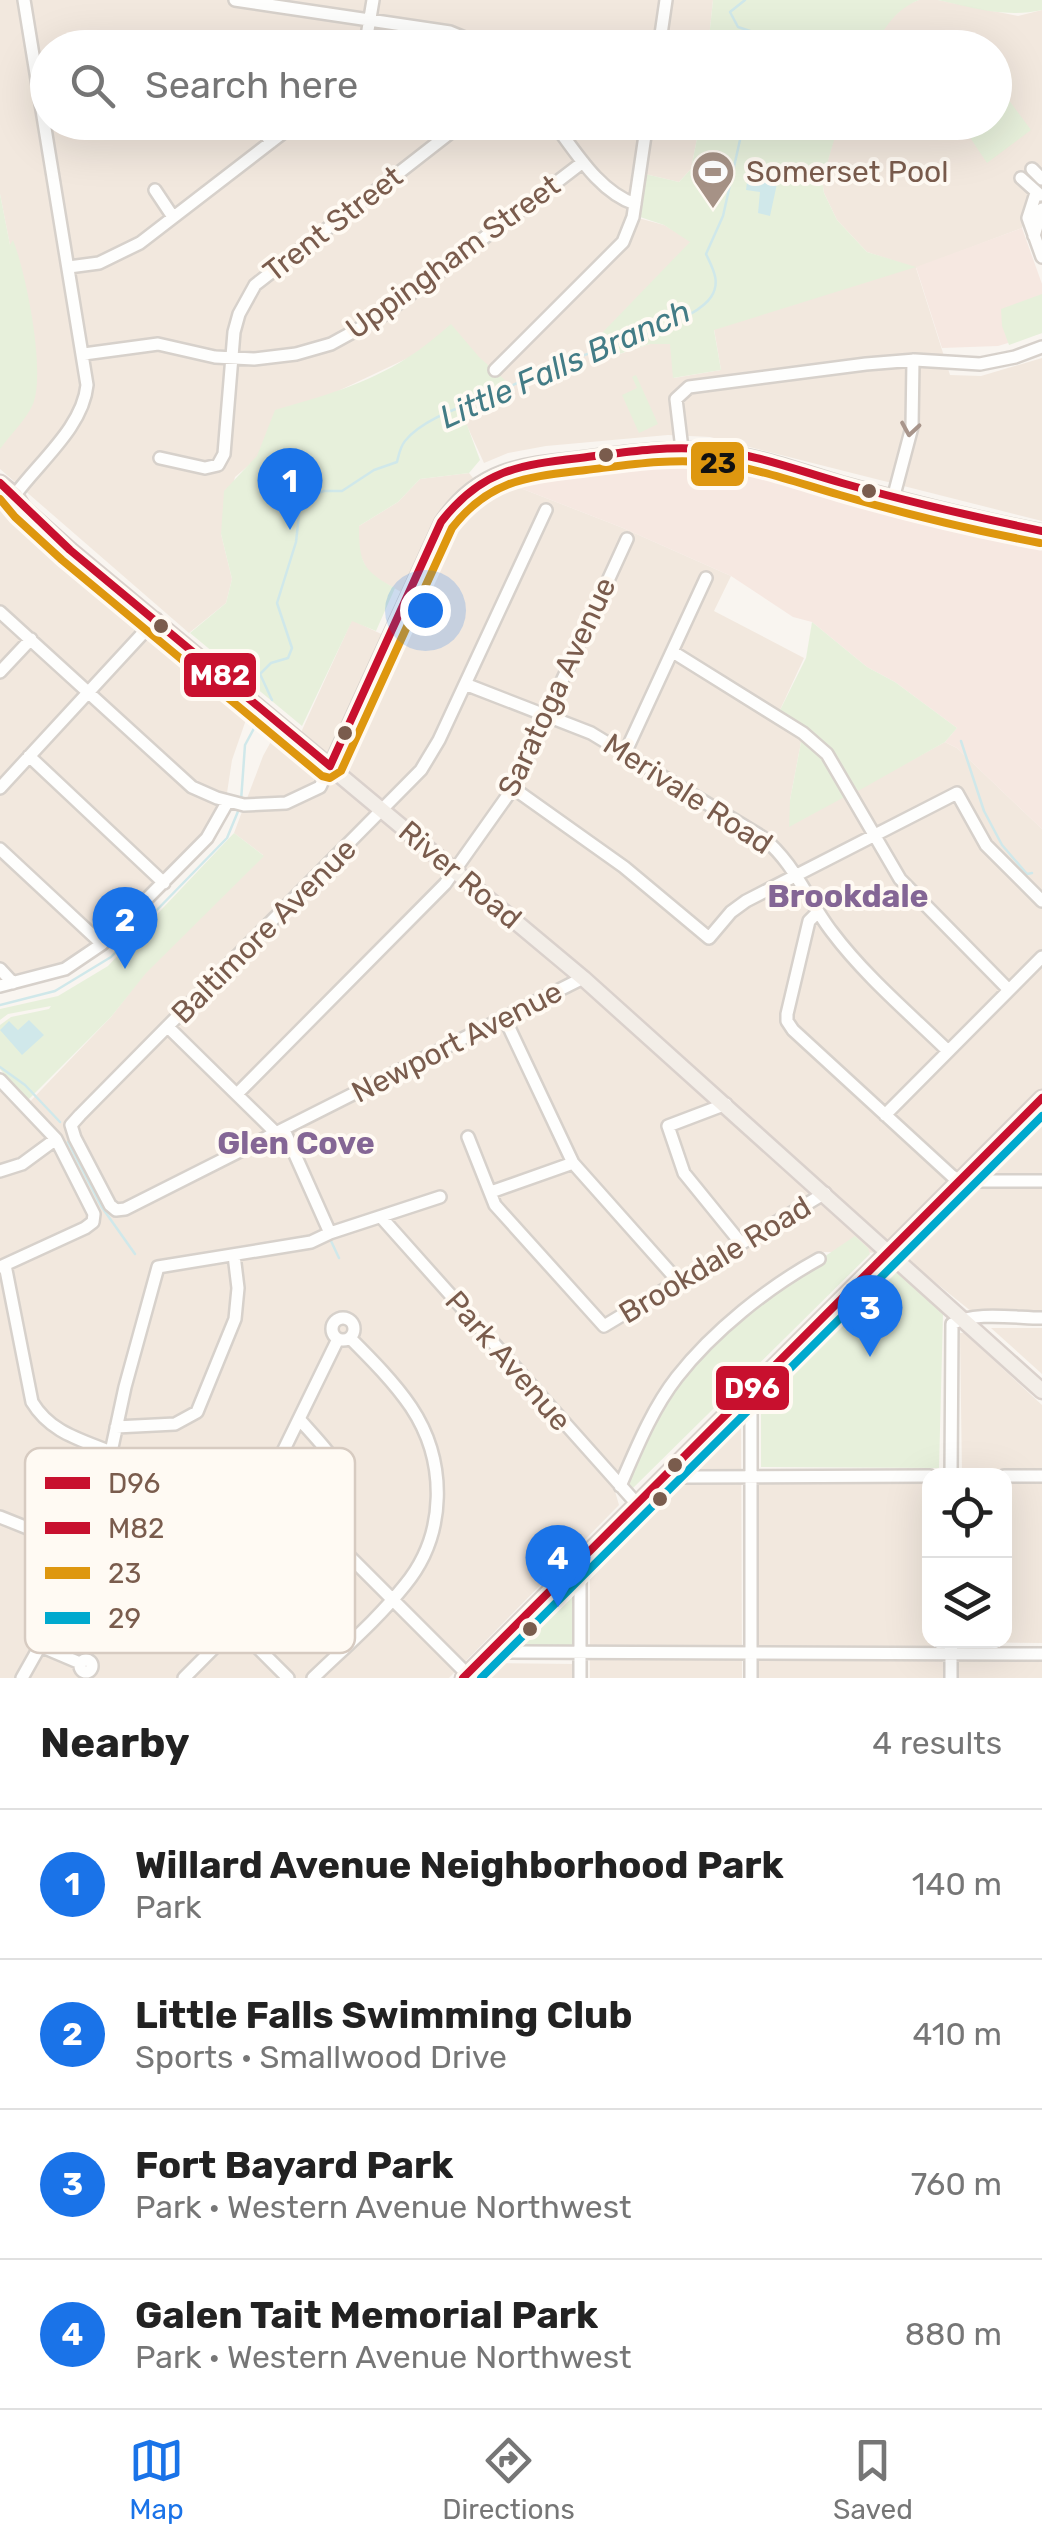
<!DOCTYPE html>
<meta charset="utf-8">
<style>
:root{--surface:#fff;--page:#f2f2f2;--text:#222;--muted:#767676;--line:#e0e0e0;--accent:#1a73e8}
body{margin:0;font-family:Rubik,sans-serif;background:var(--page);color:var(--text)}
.controls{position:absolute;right:30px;bottom:30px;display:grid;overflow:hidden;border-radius:20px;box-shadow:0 10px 40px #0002}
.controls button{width:90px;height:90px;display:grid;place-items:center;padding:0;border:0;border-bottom:2px solid var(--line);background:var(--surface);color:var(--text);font:50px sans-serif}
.you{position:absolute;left:425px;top:610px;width:35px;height:35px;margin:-25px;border:8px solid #fff;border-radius:50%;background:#1a73e8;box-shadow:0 0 0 15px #1a73e833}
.badge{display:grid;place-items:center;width:65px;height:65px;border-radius:50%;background:var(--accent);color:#fff;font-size:32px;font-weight:700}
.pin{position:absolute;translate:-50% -82px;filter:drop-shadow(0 2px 5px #0008)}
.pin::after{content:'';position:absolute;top:52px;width:35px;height:30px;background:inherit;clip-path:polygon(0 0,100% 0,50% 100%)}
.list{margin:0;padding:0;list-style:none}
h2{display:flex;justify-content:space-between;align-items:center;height:130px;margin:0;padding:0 40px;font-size:42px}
h2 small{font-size:32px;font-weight:400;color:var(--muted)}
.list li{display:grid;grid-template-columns:65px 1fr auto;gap:30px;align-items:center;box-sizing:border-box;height:150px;padding:0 40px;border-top:2px solid var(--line)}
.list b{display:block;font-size:38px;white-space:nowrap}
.list p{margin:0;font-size:32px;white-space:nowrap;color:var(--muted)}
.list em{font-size:32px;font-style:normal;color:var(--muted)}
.icon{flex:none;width:55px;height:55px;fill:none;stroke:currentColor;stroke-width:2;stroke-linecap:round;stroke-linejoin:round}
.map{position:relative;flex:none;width:1042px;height:1678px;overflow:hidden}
.search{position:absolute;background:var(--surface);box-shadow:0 10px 40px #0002;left:30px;right:30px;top:30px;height:110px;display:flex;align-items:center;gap:25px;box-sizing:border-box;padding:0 35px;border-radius:55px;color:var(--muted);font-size:38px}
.sheet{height:730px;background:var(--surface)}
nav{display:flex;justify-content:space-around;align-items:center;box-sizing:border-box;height:140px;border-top:2px solid var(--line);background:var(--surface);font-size:28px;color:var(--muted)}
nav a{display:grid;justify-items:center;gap:5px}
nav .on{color:var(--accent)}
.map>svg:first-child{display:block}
.residential{fill:#f2e8de}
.commercial{fill:#f6e8e1}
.green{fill:#e7f0db}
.water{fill:#d0e8ea}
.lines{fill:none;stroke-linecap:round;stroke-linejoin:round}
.stream{stroke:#d0e8ea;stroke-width:2.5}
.minor-casing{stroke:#d7d1cb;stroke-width:16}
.major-casing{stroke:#dad1cc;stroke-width:19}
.minor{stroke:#fefefd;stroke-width:11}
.major{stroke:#f3eee8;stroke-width:14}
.bus-1-casing{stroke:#fffaf3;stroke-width:15}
.bus-2-casing{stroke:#fffaf3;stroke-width:15}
.bus-3-casing{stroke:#fffaf3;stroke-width:15}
.bus-4-casing{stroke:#fffaf3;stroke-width:15}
.bus-1{stroke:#c8102e;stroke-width:8}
.bus-2{stroke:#c8102e;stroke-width:8}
.bus-3{stroke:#de970f;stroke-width:8}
.bus-4{stroke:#00a9ce;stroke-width:8}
.oneway{stroke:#a8958b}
.bus-dot{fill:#7a5c4d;stroke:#fffaf3;stroke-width:4}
.labels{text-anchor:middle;stroke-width:8;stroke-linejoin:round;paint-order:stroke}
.poi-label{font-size:30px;fill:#7a5c4d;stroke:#fffaf3;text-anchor:start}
.street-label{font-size:30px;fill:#7a5c4d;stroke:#fffaf3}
.water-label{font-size:32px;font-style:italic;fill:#437c86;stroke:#fffaf3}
.neighbourhood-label{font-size:32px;font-weight:bold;fill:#846695;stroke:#fffaf3}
.key{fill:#fffaf3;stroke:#d7cbc1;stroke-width:2.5}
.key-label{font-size:28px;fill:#7a5c4d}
.line-badge{stroke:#fffaf3;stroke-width:4}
.badge-label{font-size:28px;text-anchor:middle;font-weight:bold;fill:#fff}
.pale-badge-label{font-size:28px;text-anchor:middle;font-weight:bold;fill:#111}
</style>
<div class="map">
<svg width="1042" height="1678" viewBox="0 0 1042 1678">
<rect width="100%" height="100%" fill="#f9f5f0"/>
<path class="residential" d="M0,0H713L708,47L48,48V122L700,123L691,169L679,182L632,171L627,215L664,225L691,241L605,359L650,344H671L674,378L721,370L714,329L913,267L867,252L837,220L824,193L822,181L838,124L994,122V48L874,47L887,23L906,5L919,0H938L1018,16L1042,10V193L1030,200L1022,228L916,268L950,375L981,376L1042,358V521L710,437L668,435L546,446L508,453L484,463L463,417L510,397V391L480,365L408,358L336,392L235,477L221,534L232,579L226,603L189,633L0,469V439L31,353L0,194Z
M469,473L486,494L505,482L623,528L731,576L714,611L804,658L779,712L802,737L790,800L848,795L945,742L957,748L1042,829V1312H972L899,1253L818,1252L749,1300L649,1415L614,1488L619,1505L449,1678H0V1090L20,1112L111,1017L145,973L263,855L234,833L263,756L274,736L293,750L352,620L400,643L419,602L369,574L359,552V526L398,502L420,479Z
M0,509L248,714L232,760L227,793L216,821L90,951L65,966L0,982Z
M991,1328H1042V1374Z
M960,1333H964L1042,1405V1643L964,1642L1004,1640V1476L962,1475Z
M741,1419L742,1678H590V1567Z
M761,1482H929L930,1640L945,1641L944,1646L758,1647L757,1485Z
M959,1658H1042V1678H957Z
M760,1659H940L945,1664V1678H756L757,1663Z
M495,1663L574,1664V1678H480Z"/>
<path class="commercial" d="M1022,228L1042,284V333L998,346L942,348L916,267Z
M664,462L748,470L854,500L1042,543V829L957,748L945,742L957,728L895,682L867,667L812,622L793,617L731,576L623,528L505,482L565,471Z"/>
<path class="green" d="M713,0H919C896,9 886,26 874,47H708Z
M938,0H1042V10C1005,18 974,8 938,0Z
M1002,98L1008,99L1031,130L987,163L963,127L969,123L994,122L995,103Z
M700,123H839L822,181L824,193L837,220L867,252L916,267L714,330L721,370L673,378L670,344H650L604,359L602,333L690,242L664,225L640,217L645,174L679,182L691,169Z
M0,194L10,245L13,240C26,273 46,371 33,404C26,420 10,435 0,449Z
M1042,294V333L1009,345L1002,326L1001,309Z
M451,324L479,357L507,382L510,397L464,417L480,460L469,473L420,479L398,502L359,526C359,563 363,571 395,588L376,631L352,621L302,726L190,633L226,603L232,579L221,534L224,491L257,456L275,410C320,397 367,384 407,358C423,348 437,336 451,324Z
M636,375L658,424L639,433L622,395L637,388L632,377Z
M812,622L867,667L895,682L957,728L945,742L858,791L825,744L779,712L806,658Z
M802,737L830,764L848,795L789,827L790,800Z
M234,833L264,856L146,973L111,1017L25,1103L19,1090L0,1069V1025L11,1017L49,1009L51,1006L8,1014L0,1020V1009L58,996L108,966Z
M855,1236L868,1248L870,1254L631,1490L627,1486V1478L650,1429L680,1376L769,1294Z
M889,1269L897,1272L943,1314L939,1468L761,1467V1399L764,1391Z
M571,1579L574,1582L572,1646L506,1645Z"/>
<path class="water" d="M748,174L778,179L770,216L758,213L760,192L746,190Z
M29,1020L44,1035L22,1055L0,1030L9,1021L18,1030Z"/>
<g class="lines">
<path class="stream" d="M745,0L730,12L738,27L765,36L763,48
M272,700L260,674L271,663L288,658L292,648L277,603L296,542L300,506L306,498L324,491H342L374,470L397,462C399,454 400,447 405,441C425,416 472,404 500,391C524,381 546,366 571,359C601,350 694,323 711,297C721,282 713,269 706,254L723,216L744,122
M961,741L984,811L1002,845L1027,874L1032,873
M241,801L245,745L258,721
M0,1005L55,991L111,957L227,838L239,809
M0,1067L25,1085L60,1122
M68,1142L101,1206L135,1254
M331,1241L339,1258"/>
<g class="minor-casing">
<path id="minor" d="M235,0L450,32L489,48
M365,48L373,0
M561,48L565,44
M659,48L666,0
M256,122L271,142
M553,122C575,151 599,192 635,204
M1032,169L1042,179
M1021,178L1040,195
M155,190L173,217
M1036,193L1028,218L1042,257
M1034,236L1042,209
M69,267L99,263L140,243L297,122
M84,354L158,344L215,357L254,359L296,354L331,344L382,316L583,162
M495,370L623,242L633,217L647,122
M682,449L676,399L689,387L866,364L915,360L980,364L1015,357L1042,347
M160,458L205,468L218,465L224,454L234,332L239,314L255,285L464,122
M15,495C39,462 83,427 87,385L24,0
M894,495L912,427L913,360
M546,510L439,740L421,770L80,1115L71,1125L75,1138L110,1205L116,1210L125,1209L583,978
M0,612L192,787L217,798L244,805L286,803L320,787L441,522C477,468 521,464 580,458C620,453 661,447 701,449C751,452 795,469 842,483C908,501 975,518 1042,531
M673,652L803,733L827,754L900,879L1009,990
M0,672L31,639
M465,684L591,733L762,837C794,862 808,901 832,932C865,976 909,1013 948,1051
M626,751L706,578
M29,756L164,883
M0,788L156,619
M513,788L624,867L709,938L731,912L746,901L957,793L986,845L1042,901
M0,849L102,944
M818,912L809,921L787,1014V1021L793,1030L952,1176L960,1181H1042
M0,969L13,983
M0,986L65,969L102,944L207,838L228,801
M505,1019L573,1163L678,1281
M168,1027L276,1133
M0,1080L56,1139L94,1214L93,1222L85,1228L0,1267
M237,1094L445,884L513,788L627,539
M726,1104L668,1126L684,1173L740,1242
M885,1115L1042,957
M284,1130L330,1233
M468,1137L495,1205L604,1326L825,1193
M0,1171L22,1164L56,1139
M491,1192L573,1163
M381,1217L637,1504
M5,1265L32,1402C50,1432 79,1439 111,1452
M332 1329a11 11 0 1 1 22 0a11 11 0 1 1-22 0Z
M751,1389V1678
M116,1427L175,1424L197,1412L235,1319L238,1288L234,1255
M669,1470L685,1477L930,1476
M951,1476L952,1324C974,1311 1016,1318 1042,1318
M1004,1476H1042
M620,1486C636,1449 652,1409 677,1377C713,1331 768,1287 819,1259
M0,1517L30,1529H84L121,1541V1558L127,1571L211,1607L236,1626L288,1678
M327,1534L467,1674
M121,1541L137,1522C197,1503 222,1534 273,1472L338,1339
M580,1562V1678
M40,1646L80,1663
M488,1652L1042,1654
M80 1666a6 6 0 1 1 12 0a6 6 0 1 1-12 0Z
M22,1678L40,1646L111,1452L125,1387L158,1267L311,1242L330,1233L440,1197
M184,1678L327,1534C367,1486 331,1455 299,1419
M313,1678C344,1648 378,1619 405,1585C447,1534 447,1461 411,1407C394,1382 371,1359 350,1338
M951,1678V1640"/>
</g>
<g class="major-casing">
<path id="major" d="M0,483L15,495L23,508L70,550L583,978L1042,1391
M0,497L12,507L23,508
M463,1678L1042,1098"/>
</g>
<use href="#minor" class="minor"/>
<use href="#major" class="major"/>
<g class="bus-1-casing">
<path id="bus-1" d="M463,1678L1042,1098"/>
</g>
<g class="bus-2-casing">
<path id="bus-2" d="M0,483L70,550L330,766
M330,766L441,522C481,470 519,465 580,458C621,453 661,446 702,449C750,452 796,470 842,483C908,502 975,517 1042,531"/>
</g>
<g class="bus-3-casing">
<path id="bus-3" d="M0,499L15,517L62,560L322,776L330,778L341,771L452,528C490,479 528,477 586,470C628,465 671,458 714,463C758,468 798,483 840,495C905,514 972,530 1040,543"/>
</g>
<g class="bus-4-casing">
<path id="bus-4" d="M481,1678L1042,1116"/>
</g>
<use href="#bus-1" class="bus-1"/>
<use href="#bus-2" class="bus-2"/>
<use href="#bus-3" class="bus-3"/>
<use href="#bus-4" class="bus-4"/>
</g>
<defs><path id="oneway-chevron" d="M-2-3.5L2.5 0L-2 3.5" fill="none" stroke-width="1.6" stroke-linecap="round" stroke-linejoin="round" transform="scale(2.5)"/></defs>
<use class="oneway" href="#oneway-chevron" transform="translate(910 429) rotate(99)"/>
<defs>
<g id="stadium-pin" transform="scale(2.25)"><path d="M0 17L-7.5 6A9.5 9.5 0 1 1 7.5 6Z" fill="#a69286" stroke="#fffaf3"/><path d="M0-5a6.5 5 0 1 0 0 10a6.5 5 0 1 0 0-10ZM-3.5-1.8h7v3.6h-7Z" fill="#fff"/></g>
</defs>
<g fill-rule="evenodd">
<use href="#stadium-pin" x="713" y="172"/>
</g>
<g class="bus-dot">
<circle cx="606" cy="455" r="9"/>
<circle cx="869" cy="491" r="9"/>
<circle cx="161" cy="626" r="9"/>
<circle cx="345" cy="733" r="9"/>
<circle cx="675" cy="1465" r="9"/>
<circle cx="660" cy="1499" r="9"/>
<circle cx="530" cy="1629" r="9"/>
</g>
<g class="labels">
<g class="poi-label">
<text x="746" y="182">Somerset Pool</text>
</g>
<g class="street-label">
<text transform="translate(333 224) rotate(-38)" y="10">Trent Street</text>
<text transform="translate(453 257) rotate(-36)" y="10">Uppingham Street</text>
<text transform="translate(557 687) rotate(-65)" y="10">Saratoga Avenue</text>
<text transform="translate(688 794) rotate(33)" y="10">Merivale Road</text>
<text transform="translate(460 875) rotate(40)" y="10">River Road</text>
<text transform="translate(264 931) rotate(-45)" y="10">Baltimore Avenue</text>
<text transform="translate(457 1042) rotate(-27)" y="10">Newport Avenue</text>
<text transform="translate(715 1260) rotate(-31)" y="10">Brookdale Road</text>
<text transform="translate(508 1361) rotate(49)" y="10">Park Avenue</text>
</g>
<g class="water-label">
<text transform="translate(565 364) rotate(-24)" y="11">Little Falls Branch</text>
</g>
<g class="neighbourhood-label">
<text x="848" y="907">Brookdale</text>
<text x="296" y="1154">Glen Cove</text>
</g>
</g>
<rect x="25" y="1448" width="330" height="205" rx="15" class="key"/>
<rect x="45" y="1477" width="45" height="12" fill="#c8102e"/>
<rect x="45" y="1522" width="45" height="12" fill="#c8102e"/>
<rect x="45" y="1567" width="45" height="12" fill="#de970f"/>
<rect x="45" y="1612" width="45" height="12" fill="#00a9ce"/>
<g class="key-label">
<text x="108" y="1493">D96</text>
<text x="108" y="1538">M82</text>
<text x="108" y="1583">23</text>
<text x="108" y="1628">29</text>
</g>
<g class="line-badge">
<rect x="689" y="440" width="57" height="48" rx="10" fill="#de970f"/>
<rect x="182" y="651" width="76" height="48" rx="10" fill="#c8102e"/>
<rect x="714" y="1364" width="77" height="48" rx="10" fill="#c8102e"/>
</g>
<g class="badge-label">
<text x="220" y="685">M82</text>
<text x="752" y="1398">D96</text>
</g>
<g class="pale-badge-label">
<text x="718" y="473">23</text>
</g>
</svg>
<div class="controls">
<button><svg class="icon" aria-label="locate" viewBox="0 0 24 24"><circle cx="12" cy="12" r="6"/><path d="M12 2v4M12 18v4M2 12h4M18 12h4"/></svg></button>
<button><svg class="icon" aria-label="layers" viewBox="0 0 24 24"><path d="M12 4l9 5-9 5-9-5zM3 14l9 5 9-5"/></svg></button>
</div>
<div class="you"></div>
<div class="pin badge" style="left:290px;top:530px">1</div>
<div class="pin badge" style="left:125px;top:969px">2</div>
<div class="pin badge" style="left:870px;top:1357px">3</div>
<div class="pin badge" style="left:558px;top:1607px">4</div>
<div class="search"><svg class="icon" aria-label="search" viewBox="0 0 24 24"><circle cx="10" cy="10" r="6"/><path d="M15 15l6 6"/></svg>Search here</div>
</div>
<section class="sheet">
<h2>Nearby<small>4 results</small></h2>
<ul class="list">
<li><span class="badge">1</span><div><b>Willard Avenue Neighborhood Park</b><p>Park</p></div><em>140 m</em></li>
<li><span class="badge">2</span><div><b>Little Falls Swimming Club</b><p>Sports · Smallwood Drive</p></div><em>410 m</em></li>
<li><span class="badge">3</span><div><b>Fort Bayard Park</b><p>Park · Western Avenue Northwest</p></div><em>760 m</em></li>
<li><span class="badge">4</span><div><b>Galen Tait Memorial Park</b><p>Park · Western Avenue Northwest</p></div><em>880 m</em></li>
</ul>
</section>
<nav>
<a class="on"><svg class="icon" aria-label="map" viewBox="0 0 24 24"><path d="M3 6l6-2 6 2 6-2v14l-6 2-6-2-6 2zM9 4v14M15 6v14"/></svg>Map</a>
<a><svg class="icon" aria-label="directions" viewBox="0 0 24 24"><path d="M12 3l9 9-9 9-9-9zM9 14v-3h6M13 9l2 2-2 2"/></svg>Directions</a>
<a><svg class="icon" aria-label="saved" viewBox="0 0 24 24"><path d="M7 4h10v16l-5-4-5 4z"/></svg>Saved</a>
</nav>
